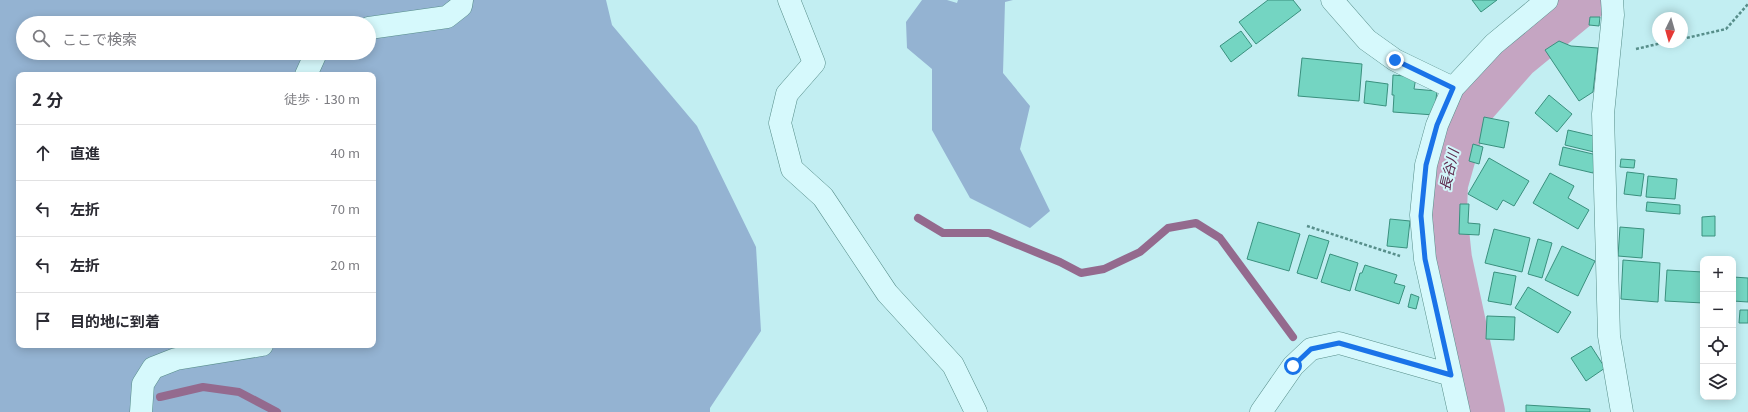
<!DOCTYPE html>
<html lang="ja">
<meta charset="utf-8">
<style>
:root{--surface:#fff;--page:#f7f7f7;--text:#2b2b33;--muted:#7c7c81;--line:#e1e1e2}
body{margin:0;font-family:Georgia,"Noto Sans JP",serif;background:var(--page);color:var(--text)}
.controls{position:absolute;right:12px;bottom:12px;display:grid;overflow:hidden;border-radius:8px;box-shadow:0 2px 10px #0003}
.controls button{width:36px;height:36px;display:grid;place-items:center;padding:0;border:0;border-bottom:1px solid var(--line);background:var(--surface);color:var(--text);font:20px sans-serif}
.compass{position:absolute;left:1652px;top:12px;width:36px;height:36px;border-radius:50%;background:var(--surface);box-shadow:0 2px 10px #0003;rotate:185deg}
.stop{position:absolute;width:12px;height:12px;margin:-9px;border:3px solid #1a73e8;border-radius:50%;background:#fff}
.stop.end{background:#1a73e8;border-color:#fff;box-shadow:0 1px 4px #0008}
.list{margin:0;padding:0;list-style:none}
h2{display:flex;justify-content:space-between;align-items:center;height:52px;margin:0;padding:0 16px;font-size:17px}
h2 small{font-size:13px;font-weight:400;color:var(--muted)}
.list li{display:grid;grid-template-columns:26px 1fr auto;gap:12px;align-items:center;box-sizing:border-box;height:56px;padding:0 16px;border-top:1px solid var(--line)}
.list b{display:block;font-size:15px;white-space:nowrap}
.list em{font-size:13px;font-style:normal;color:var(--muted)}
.icon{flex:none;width:22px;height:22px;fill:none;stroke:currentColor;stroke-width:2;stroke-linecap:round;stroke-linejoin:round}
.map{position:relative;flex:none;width:1748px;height:412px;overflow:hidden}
.search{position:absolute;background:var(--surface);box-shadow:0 2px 10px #0003;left:16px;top:16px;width:360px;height:44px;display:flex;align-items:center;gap:10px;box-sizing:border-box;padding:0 14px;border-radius:22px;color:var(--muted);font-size:15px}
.panel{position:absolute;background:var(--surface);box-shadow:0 2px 10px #0003;left:16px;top:72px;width:360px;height:276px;border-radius:8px}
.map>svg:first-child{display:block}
.green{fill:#94b3d2;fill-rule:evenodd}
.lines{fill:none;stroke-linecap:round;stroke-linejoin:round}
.stream{stroke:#946a8e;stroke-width:8}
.river{stroke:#c5a5c2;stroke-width:50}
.building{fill:#74d5c2;stroke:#3a907e}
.street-casing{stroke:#578e8a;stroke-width:23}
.path{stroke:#578e8a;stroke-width:2.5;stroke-dasharray:3 2;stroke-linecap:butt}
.street{stroke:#d6f9fc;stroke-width:22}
.route{stroke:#1a73e8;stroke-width:5}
.labels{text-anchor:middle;stroke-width:4;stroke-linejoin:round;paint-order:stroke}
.water-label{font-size:14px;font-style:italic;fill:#5e2a4d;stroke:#d2f5f9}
</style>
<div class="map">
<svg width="1748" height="412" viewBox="0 0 1748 412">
<rect width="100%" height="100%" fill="#c2eef2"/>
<path class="green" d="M0,0H606L612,25L697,126L756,247L761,331L710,408V412H0ZM23,23H369V53H23ZM19,75H373V345H19Z
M922,0H947L957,3L958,0H1013L1005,2L1003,73L1030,106L1020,149L1050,211L1030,228L970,198L932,130V69L907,48L906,22Z"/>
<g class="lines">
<path class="stream" d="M918,218L943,233H989L1060,262L1081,273L1104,269L1140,252L1168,228L1196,223L1220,238L1293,337
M160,397L203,387L239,392L277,412"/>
<path class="river" d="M1480,412L1447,259L1442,212L1443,184L1458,131L1470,106L1515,55L1582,0"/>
</g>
<path class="building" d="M1268,0H1293L1301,10L1256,44L1239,22Z
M1472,0H1497L1481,12Z
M1590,17H1600L1599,26L1589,25Z
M1241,31L1252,46L1231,62L1220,46Z
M1559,41L1571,46L1598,48L1593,92L1579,101L1545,50Z
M1302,58L1362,64L1359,101L1298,96Z
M1393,75L1416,77L1414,89L1437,91L1434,115L1393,112L1394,95H1392Z
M1366,81L1388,84L1386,106L1364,103Z
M1549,95L1572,114L1557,132L1535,113Z
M1484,117L1509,122L1504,148L1479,143Z
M1568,130L1598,137L1594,152L1565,145Z
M1473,144L1483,147L1479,164L1469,161Z
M1563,147L1597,155L1593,173L1559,165Z
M1489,158L1529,181L1514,206L1503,200L1497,210L1468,194Z
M1621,159L1635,160L1634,168L1620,167Z
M1627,172L1644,174L1641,196L1624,194Z
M1550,173L1574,186L1568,198L1589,210L1578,229L1533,203Z
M1648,176L1677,179L1675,199L1646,197Z
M1647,202L1680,205V214L1646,211Z
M1460,204H1469L1468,223L1480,224L1479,235L1459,234Z
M1715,216V236H1702V217Z
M1390,219L1410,221L1407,248L1387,246Z
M1258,222L1300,234L1289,271L1247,259Z
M1620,227L1644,229L1642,258L1618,256Z
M1494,229L1530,238L1522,272L1485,263Z
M1309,235L1329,241L1317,279L1297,273Z
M1538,239L1552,243L1542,278L1528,274Z
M1562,246L1595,261L1578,296L1545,280Z
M1330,254L1358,263L1350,291L1321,282Z
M1623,260L1660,263L1658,302L1621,299Z
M1365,265L1397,275L1394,283L1405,286L1399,304L1355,290L1360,273H1362Z
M1667,270L1703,272V303L1665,301Z
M1494,272L1516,276L1511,305L1488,301Z
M1733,277L1748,278V302L1733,301Z
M1528,287L1571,312L1558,333L1515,308Z
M1411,294L1419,297L1416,309L1408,307Z
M1740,310H1748V323H1739Z
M1487,316L1515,317L1514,340L1486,339Z
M1591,346L1605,368L1586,381L1571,358Z
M1526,405L1590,409V412H1526Z"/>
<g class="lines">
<g class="street-casing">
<path id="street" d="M789,0L814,63L787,94L780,123L792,169L823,197L887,293L953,365L976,412
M1332,0L1367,40L1395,60L1453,88
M1612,0L1613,15L1603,114L1609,336L1622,412
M369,28L447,17L461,6L462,0
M306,75L316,53
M141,412L143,384L153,368L176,359L262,345
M1261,412L1293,366L1311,349L1339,343L1451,375
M1459,412L1425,259L1421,215L1426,165L1437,125L1453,88L1494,44L1547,0"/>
</g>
<path class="path" d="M1682,39L1726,29L1748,4
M1636,49L1666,42
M1307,226L1400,256"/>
<use href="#street" class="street"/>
</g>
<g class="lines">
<path class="route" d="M1293,366L1311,349L1339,343L1451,375L1425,259L1421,216L1426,165L1437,125L1453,88L1395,60"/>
</g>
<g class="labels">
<g class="water-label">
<text transform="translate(1449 170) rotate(-77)" y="5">長谷川</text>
</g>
</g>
</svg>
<div class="controls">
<button>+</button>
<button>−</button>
<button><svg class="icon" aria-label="locate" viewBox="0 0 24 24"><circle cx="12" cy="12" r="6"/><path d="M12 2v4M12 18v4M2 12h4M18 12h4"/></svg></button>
<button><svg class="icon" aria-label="layers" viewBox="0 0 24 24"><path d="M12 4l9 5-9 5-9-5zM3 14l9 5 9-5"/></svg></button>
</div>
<svg class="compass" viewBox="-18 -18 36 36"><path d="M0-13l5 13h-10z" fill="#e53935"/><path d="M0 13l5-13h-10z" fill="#7c7c81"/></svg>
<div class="stop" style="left:1293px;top:366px"></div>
<div class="stop end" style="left:1395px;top:60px"></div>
<div class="search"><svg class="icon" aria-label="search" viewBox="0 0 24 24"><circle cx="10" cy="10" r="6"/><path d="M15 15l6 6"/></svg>ここで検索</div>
<section class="panel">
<h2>2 分<small>徒歩 · 130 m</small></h2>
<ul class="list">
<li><svg class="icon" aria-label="ahead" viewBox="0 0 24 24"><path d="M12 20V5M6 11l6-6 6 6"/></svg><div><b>直進</b></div><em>40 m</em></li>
<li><svg class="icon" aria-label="left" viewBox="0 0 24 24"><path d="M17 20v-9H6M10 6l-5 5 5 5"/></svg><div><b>左折</b></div><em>70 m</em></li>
<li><svg class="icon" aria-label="left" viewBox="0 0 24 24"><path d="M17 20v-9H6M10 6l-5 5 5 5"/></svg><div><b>左折</b></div><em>20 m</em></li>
<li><svg class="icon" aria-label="arrive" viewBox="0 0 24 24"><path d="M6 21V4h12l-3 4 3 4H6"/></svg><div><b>目的地に到着</b></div></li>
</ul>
</section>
</div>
